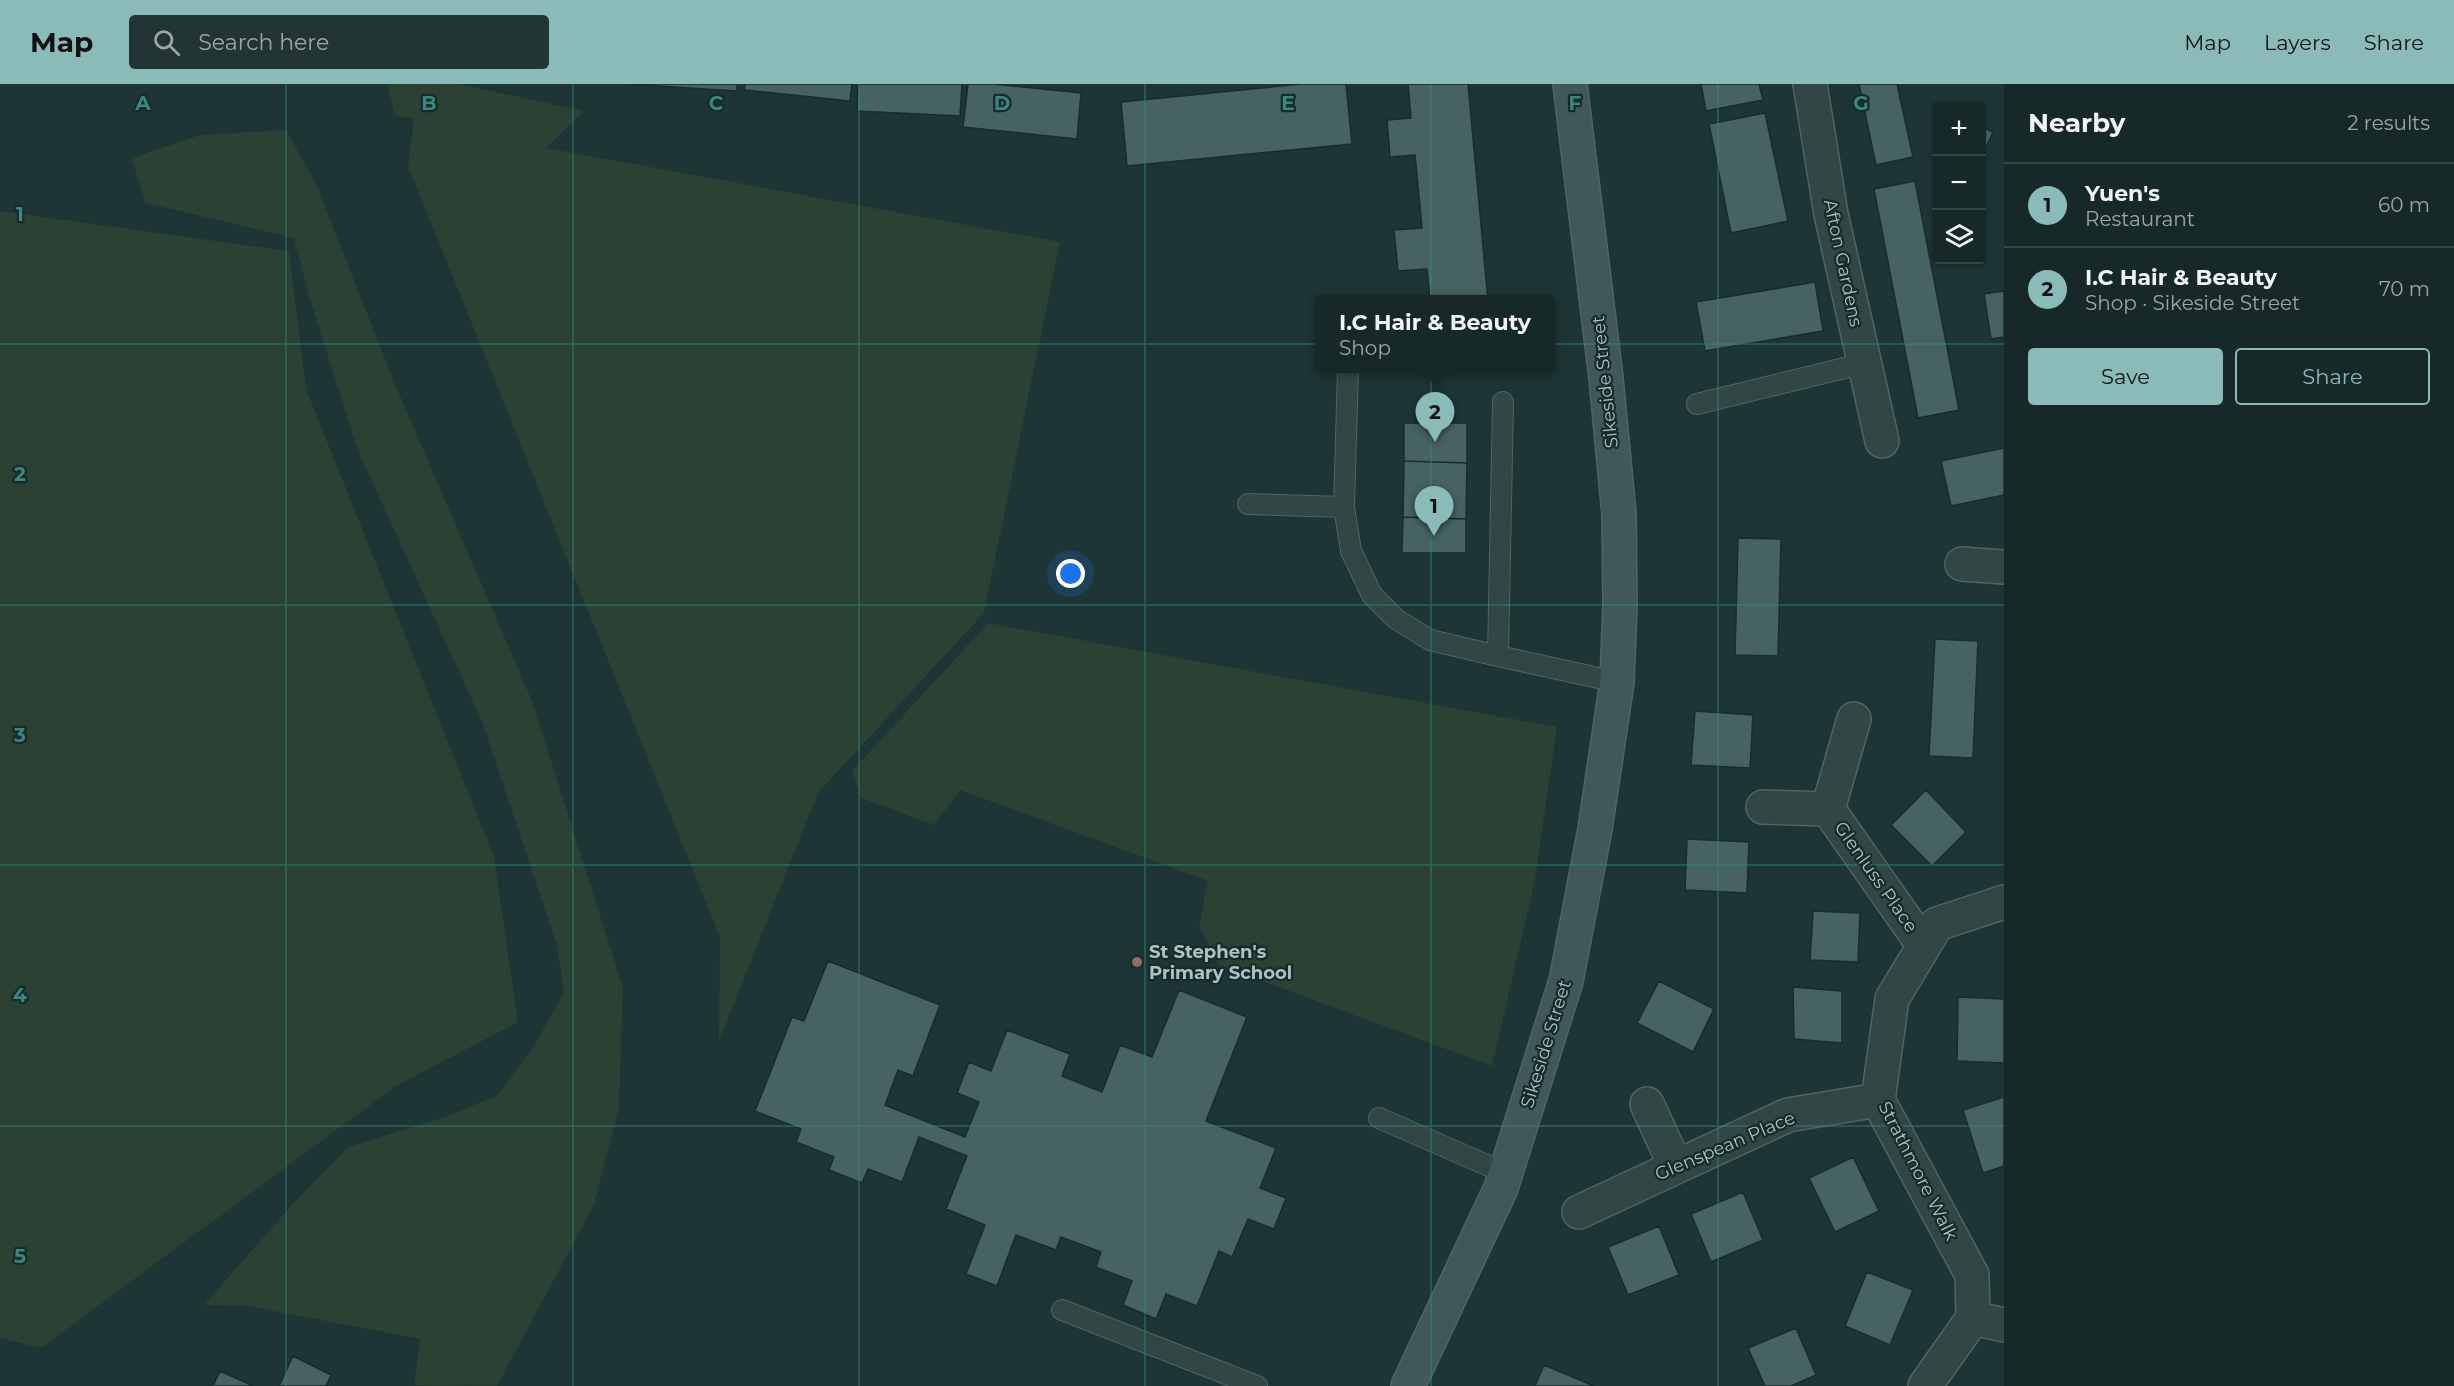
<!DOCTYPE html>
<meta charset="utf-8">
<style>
:root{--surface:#162828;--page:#233434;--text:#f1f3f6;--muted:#9ea6a8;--line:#354445;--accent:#8bbbb9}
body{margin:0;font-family:Montserrat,sans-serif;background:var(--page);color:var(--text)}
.controls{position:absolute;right:18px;top:18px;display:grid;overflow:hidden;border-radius:6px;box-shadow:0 2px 4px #0004}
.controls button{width:54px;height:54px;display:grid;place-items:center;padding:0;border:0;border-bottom:2px solid var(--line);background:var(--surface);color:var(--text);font:30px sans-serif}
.you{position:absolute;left:1071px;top:490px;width:21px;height:21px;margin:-15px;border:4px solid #fff;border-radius:50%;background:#1a73e8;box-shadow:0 0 0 9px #1a73e833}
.badge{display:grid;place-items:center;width:39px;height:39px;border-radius:50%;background:var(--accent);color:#111;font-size:20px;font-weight:700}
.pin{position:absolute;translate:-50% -50px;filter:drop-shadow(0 2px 3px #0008)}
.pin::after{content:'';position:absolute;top:32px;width:21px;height:18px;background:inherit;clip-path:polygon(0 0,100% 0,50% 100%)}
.popup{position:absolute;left:1315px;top:211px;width:240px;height:78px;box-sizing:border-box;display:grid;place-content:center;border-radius:6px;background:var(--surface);filter:drop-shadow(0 2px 4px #0005);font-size:20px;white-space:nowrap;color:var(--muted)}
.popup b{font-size:22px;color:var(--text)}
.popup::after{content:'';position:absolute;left:50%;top:100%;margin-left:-12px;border:12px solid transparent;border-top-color:var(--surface)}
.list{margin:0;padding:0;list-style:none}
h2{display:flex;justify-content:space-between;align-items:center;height:78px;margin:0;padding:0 24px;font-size:26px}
h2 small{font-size:20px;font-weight:400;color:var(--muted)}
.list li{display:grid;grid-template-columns:39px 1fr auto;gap:18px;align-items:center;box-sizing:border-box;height:84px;padding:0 24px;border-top:2px solid var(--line)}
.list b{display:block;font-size:22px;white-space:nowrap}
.list p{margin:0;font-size:20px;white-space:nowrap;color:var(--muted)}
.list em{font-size:20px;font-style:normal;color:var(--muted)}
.actions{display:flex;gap:12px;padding:18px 24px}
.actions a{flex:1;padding:14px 0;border:2px solid var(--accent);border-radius:6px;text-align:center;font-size:21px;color:var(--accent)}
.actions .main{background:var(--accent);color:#111}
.icon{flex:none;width:33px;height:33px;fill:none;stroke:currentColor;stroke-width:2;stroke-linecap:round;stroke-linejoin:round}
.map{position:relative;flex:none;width:2004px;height:1302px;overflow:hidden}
header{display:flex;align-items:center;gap:36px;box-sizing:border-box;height:84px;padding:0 30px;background:var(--accent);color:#111}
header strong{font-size:28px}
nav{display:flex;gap:33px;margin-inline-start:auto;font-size:21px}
.search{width:420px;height:54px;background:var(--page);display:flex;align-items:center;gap:15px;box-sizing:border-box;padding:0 21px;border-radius:6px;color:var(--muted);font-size:22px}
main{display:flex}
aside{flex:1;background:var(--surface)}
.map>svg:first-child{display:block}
.green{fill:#2a4133}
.building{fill:#466261;stroke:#192c2c;stroke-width:1.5}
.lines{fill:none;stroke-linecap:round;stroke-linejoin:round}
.lane-casing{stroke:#4f6464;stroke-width:22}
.street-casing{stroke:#4f6464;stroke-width:36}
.secondary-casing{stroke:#4f6464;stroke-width:36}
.lane{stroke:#324646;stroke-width:20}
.street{stroke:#324646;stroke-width:33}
.secondary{stroke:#405859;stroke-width:33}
.grid{fill:none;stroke:#368983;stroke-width:1.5;stroke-opacity:0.55}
.education-dot{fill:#8d6e63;stroke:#182a2a;stroke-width:2}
.labels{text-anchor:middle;stroke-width:4.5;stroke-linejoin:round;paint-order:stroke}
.street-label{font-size:18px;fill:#abc3c3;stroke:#182a2a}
.poi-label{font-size:18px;font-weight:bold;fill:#abc3c3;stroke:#182a2a;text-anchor:start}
.grid-label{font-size:20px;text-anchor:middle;font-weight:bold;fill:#368983;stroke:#182a2a;stroke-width:4.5;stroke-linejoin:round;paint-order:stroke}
</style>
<header>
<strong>Map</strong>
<div class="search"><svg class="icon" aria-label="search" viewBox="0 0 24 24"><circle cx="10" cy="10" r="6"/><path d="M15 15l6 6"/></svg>Search here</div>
<nav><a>Map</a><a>Layers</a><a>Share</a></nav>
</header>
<main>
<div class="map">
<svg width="2004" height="1302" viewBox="0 0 2004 1302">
<rect width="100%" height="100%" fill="#1e3535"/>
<path class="green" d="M387,0H459L584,27L546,64L1060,158L984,529L818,709L719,957L720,853L408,82L414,35L395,31Z
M286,46L316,100L397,305L532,617L623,904L619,1023L594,1121L497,1302L414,1301L420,1255L248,1222L204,1221L289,1124L348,1063L442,1034L498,1011L532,965L564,909L557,861L483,640L358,367L310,215L294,154L145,119L132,74L200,51Z
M0,127L289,167L306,305L494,773L518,938L396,1002L41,1264L0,1254Z
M988,539L1557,643L1535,796L1492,982L1219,881L1199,842L1208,797L960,706L934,741L861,714L852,687Z"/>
<path class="building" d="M627,0H737V7Z
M745,0H852L850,17L744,6Z
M858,0H962L960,32L857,27Z
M968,0H993L1081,9L1077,55L963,43Z
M1301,0H1346L1352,60L1127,82L1121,18Z
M1408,0H1468L1488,216H1430L1427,185L1398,187L1394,146L1422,144L1415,71L1390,73L1387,36L1411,34Z
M1701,0H1759L1763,16L1706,27Z
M1859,0H1897L1913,73L1876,81Z
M1765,29L1788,137L1731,149L1709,40Z
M1982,43L1993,48L1982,73Z
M1915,97L1959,326L1918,334L1874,105Z
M1815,198L1823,247L1705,267L1696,218Z
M2004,207V253L1991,255L1984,210Z
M1404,339H1467V379L1404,377Z
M2004,364V411L1951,422L1941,377Z
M1404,377L1467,379L1466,435L1403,433Z
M1403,433L1466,435V469H1402Z
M1738,454L1781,455L1778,572L1735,571Z
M1935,555L1978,557L1973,674L1929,672Z
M1695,627L1753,631L1750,684L1691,681Z
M1926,706L1966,748L1932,782L1891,741Z
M1687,755L1749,758L1747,809L1685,806Z
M1813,827L1860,829L1858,878L1810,876Z
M828,877L940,921L913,992L898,986L885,1021L965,1053L979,1018L957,1009L969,978L991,987L1007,946L1070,970L1062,992L1102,1008L1120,961L1152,973L1179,906L1247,933L1206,1037L1276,1064L1260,1104L1286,1114L1274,1145L1248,1135L1232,1173L1219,1167L1197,1222L1166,1210L1156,1235L1123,1221L1132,1197L1096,1183L1101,1168L1061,1153L1056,1166L1016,1151L997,1202L966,1190L985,1141L946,1125L967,1072L919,1053L902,1098L868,1085L862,1099L829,1086L834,1073L796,1058L801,1045L755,1027L792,933L804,937Z
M1659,897L1714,925L1693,968L1637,939Z
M1793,903L1842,907V959L1794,955Z
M1958,913L2004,915V979L1957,977Z
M2004,1013V1082L1983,1089L1963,1026Z
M1853,1073L1879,1127L1835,1148L1809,1094Z
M1743,1108L1763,1156L1711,1178L1691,1130Z
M1659,1142L1679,1191L1628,1211L1608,1163Z
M1867,1188L1913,1206L1890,1261L1845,1242Z
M1796,1244L1816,1291L1791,1302H1765L1748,1264Z
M293,1272L331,1291L326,1302H279Z
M1544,1281L1594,1302H1535Z
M220,1287L253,1302H213Z"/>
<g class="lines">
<g class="lane-casing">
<path id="lane" d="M1348,284L1344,423L1351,467L1372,511L1396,535L1430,556L1498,572
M1503,318L1498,572L1617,598
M1697,320L1865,279
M1248,420L1344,423
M1379,1034L1505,1089
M1062,1226L1257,1302"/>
</g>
<g class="street-casing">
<path id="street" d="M1810,0L1831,130L1882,357
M1962,480L2004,483
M1854,635L1828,725L1924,862
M1763,723L1828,725
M1647,1020L1675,1081
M1579,1128L1788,1031L1878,1016
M1973,1234L1972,1191L1878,1016L1892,915L1937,840L2004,818
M1973,1234L2004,1241
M1925,1302L1973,1234"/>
</g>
<g class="secondary-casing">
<path id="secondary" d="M1408,1302L1501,1104L1566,897L1595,745L1617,598L1620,520L1619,430L1606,294L1570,0"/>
</g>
<use href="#lane" class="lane"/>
<use href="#street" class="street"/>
<use href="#secondary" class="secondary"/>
</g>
<path class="grid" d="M286,0V1302M573,0V1302M859,0V1302M1145,0V1302M1431,0V1302M1718,0V1302M0,260H2004M0,521H2004M0,781H2004M0,1042H2004"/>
<circle class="education-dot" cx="1137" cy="878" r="6"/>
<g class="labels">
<g class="street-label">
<text transform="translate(1843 179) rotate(78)" y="6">Afton Gardens</text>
<text transform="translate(1605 298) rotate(-96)" y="6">Sikeside Street</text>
<text transform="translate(1876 793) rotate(55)" y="6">Glenluss Place</text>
<text transform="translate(1546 960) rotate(-73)" y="6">Sikeside Street</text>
<text transform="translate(1725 1062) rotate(-23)" y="6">Glenspean Place</text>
<text transform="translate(1918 1087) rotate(63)" y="6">Strathmore Walk</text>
</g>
<g class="poi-label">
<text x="1149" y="874">St Stephen's<tspan x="1149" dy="21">Primary School</tspan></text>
</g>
</g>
<g class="grid-label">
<text x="143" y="26">A</text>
<text x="429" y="26">B</text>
<text x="716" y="26">C</text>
<text x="1002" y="26">D</text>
<text x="1288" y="26">E</text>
<text x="1575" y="26">F</text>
<text x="1861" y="26">G</text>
<text x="20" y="137">1</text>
<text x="20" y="397">2</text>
<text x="20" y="658">3</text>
<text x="20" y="918">4</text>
<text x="20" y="1179">5</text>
</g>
</svg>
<div class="controls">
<button>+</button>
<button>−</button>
<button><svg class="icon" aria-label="layers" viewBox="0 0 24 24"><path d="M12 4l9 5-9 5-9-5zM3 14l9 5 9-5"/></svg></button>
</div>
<div class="you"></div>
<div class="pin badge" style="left:1434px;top:452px">1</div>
<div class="pin badge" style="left:1435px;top:358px">2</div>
<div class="popup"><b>I.C Hair &amp; Beauty</b>Shop</div>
</div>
<aside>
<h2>Nearby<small>2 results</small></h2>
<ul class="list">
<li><span class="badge">1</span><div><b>Yuen's</b><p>Restaurant</p></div><em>60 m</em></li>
<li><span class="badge">2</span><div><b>I.C Hair &amp; Beauty</b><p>Shop · Sikeside Street</p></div><em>70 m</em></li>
</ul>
<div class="actions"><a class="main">Save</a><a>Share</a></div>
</aside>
</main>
